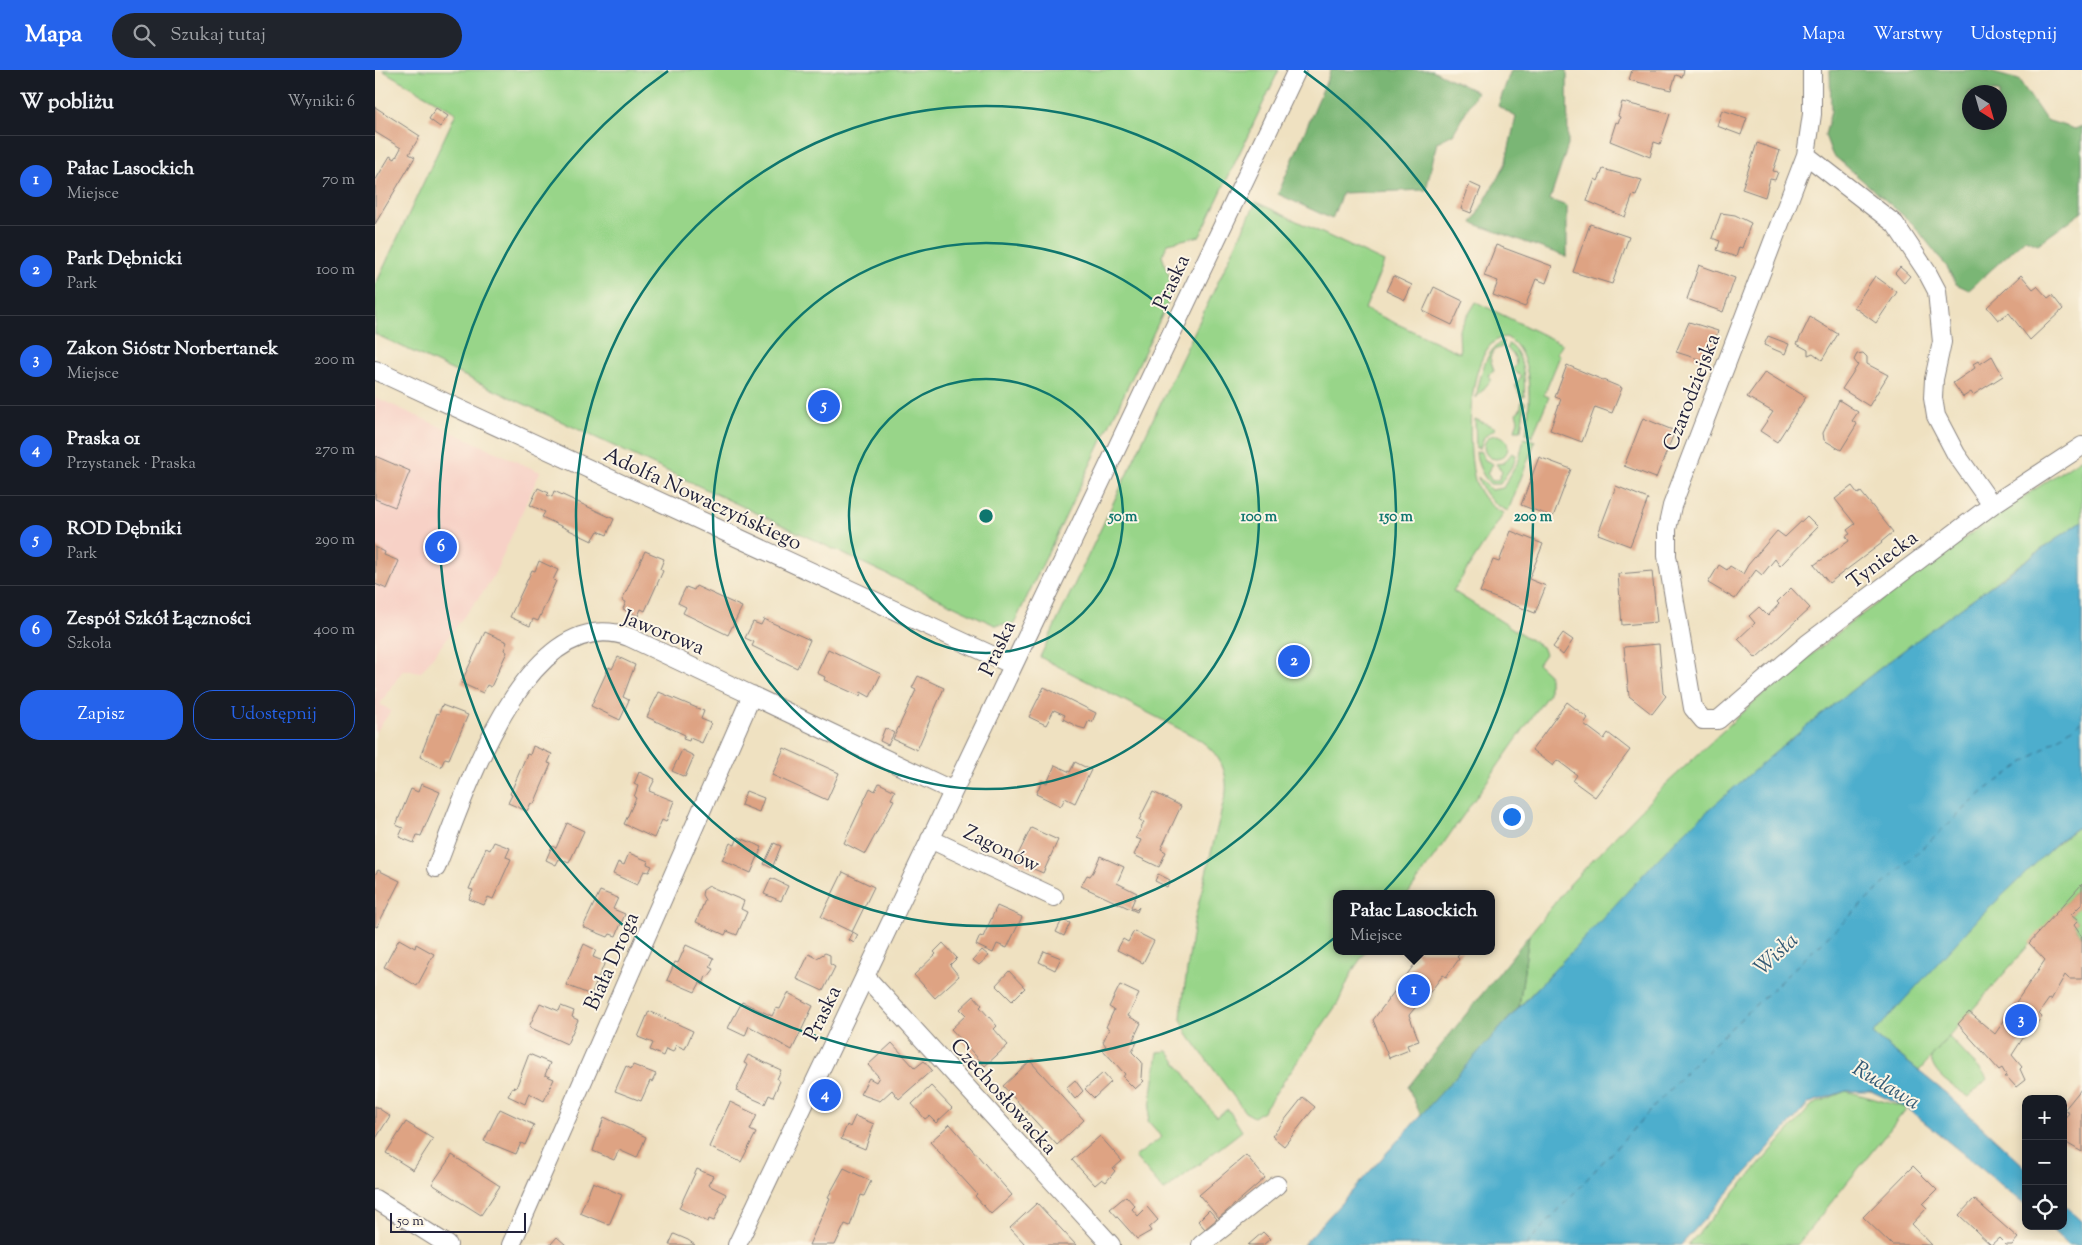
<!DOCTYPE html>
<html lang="pl">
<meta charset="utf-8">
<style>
:root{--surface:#171b24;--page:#20242c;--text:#f1f3f6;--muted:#9ea1a6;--line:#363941;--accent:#2563eb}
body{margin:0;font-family:"Sorts Mill Goudy",serif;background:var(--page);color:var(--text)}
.controls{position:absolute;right:15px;bottom:15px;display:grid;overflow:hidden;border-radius:10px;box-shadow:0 2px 12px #0003}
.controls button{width:45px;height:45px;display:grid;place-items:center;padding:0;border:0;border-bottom:1px solid var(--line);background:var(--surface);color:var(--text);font:25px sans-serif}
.compass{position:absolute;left:1587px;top:15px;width:45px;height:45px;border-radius:50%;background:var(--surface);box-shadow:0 2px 12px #0003;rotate:143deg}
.scale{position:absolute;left:15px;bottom:12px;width:136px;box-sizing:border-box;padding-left:5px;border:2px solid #22223b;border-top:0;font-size:14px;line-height:18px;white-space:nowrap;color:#22223b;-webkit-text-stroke:4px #fcf5e5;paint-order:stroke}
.you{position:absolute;left:1136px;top:746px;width:18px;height:18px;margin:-12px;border:4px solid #fff;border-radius:50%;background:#1a73e8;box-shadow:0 0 0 8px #1a73e833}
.badge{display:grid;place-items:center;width:32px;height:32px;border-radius:50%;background:var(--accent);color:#fff;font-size:16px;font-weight:700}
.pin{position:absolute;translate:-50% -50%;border:2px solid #fff;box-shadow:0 1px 5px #0006}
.popup{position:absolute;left:958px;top:820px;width:162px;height:65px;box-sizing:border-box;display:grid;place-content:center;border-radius:10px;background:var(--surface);filter:drop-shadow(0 1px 4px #0005);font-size:16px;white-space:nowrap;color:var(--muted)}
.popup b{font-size:19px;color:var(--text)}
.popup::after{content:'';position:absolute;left:50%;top:100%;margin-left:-10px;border:10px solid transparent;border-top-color:var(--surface)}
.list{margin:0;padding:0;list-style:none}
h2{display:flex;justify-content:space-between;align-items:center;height:65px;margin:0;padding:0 20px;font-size:21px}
h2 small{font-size:16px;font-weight:400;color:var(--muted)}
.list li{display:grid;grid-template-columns:32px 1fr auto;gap:15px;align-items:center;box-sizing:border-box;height:90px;padding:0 20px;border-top:1px solid var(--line)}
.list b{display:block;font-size:19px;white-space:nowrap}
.list p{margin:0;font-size:16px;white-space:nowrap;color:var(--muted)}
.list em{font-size:16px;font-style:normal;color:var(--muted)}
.actions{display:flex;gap:10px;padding:15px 20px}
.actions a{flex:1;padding:11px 0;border:1px solid var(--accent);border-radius:20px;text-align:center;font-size:18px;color:var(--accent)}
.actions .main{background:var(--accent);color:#fff}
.icon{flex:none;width:28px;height:28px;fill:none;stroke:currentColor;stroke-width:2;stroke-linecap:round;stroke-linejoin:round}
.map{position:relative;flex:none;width:1707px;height:1175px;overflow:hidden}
header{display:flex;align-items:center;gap:30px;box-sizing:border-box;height:70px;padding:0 25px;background:var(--accent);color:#fff}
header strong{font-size:24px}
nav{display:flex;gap:28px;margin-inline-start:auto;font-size:18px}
.search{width:350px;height:45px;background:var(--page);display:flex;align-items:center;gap:12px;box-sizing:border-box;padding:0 18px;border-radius:28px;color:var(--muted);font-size:19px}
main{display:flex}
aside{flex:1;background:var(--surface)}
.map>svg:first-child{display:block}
.built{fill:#f7d1c6}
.green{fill:#98d589;stroke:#5d7c62}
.forest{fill:#7ab675;stroke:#4e6c58;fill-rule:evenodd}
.water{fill:#4eaecd;stroke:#386884}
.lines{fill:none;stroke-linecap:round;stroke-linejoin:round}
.ferry{stroke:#345a75;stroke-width:1;stroke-dasharray:6 5;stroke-linecap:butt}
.building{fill:#dea383}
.minor-casing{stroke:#88827e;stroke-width:20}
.minor{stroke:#fff;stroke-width:18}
.ring{fill:none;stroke:#0f766e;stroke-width:2.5}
.labels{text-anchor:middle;stroke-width:4;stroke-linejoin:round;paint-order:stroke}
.street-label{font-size:21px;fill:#22223b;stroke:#fcf5e5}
.water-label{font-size:22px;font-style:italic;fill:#345a75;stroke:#fcf5e5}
.centre{fill:#0f766e;stroke:#fcf5e5;stroke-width:2.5}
.ring-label{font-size:15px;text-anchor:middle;font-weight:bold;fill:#0f766e;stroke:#fcf5e5;stroke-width:4;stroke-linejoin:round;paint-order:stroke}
</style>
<header>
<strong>Mapa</strong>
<div class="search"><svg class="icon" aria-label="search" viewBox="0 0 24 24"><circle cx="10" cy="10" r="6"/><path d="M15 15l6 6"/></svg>Szukaj tutaj</div>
<nav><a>Mapa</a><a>Warstwy</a><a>Udostępnij</a></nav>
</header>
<main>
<aside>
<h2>W pobliżu<small>Wyniki: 6</small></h2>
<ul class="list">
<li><span class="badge">1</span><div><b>Pałac Lasockich</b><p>Miejsce</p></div><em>70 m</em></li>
<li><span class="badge">2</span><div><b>Park Dębnicki</b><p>Park</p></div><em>100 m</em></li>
<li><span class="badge">3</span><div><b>Zakon Sióstr Norbertanek</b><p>Miejsce</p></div><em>200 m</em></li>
<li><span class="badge">4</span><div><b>Praska 01</b><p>Przystanek · Praska</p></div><em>270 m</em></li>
<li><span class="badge">5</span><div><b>ROD Dębniki</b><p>Park</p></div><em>290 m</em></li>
<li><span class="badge">6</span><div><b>Zespół Szkół Łączności</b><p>Szkoła</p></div><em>400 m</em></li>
</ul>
<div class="actions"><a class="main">Zapisz</a><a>Udostępnij</a></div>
</aside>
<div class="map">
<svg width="1707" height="1175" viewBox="0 0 1707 1175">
<rect width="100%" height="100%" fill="#fcf5e5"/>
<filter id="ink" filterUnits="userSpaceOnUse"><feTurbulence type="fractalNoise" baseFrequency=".02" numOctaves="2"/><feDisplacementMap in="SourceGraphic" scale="10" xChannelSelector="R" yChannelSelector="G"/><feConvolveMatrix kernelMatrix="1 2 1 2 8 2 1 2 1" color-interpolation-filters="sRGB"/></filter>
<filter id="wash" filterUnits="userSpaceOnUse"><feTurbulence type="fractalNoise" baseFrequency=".0096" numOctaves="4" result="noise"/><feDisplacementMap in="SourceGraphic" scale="20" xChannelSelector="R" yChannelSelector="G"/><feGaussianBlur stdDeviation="1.12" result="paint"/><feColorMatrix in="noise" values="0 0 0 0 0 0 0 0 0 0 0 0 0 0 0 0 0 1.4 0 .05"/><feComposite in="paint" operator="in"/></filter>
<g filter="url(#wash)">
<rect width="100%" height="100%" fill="#efe1c1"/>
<path class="built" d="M0,327L165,402L119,505L111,518L46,602L28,600L5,634L16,641L0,663Z"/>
<path class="green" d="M7,0H904L825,166L793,173L787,186L799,220L639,554L620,555L0,264V216L81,43Z
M881,132L1009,192L990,239L1085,283L1084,260L1101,232L1187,274L1182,283L1185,286L1169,325L1174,327L1157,367L1151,364C1155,338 1160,281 1131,267C1090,270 1091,385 1101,413C1105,426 1117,439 1129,443L1078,521L1167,577L1170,584L1163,594L1174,604V623L1033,824H962V881H991L978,900L963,933L888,1041L879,1047L870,1042L812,963L806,949L807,935L819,852L851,722C853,697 841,680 820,667L665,587Z
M1128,271L1127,277L1119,280L1115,288L1119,301L1113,305L1116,310L1101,328C1105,309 1109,281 1128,271Z
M1133,274C1148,280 1151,312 1149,327H1146L1140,315L1146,307L1138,299L1141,295L1140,287L1132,278Z
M1147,331L1150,332L1146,360H1140L1143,350L1141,343L1145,340Z
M1100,349L1121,358L1109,367L1105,378H1101Z
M1109 377a12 12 0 1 1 24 0a12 12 0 1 1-24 0Z
M1149,368L1160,372L1133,441C1118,435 1106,422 1103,407L1116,420L1128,418L1144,390Z
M1105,381L1110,390L1118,394L1112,403L1117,411L1124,409L1127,401L1121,394L1129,393L1137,383L1141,385L1139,393L1125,414H1115C1107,405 1102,394 1101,382Z
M1707,388V451L1634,502L1503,600L1413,672L1313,760L1144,937L1154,865L1195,814L1286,719L1382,629L1474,554L1624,443Z
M1707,754V814L1544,1001L1498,964C1559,893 1632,810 1707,754Z
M1707,834V867L1699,855L1703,851L1696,845Z
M1574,967L1613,1008L1594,1027C1580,1017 1557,1006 1556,987Z
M793,981L841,1047L853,1039L867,1061L789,1121L760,1087L787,1067L773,1051L783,982Z
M1471,1021L1532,1038L1422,1175H1313L1437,1035Z"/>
<path class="forest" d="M956,0H1057L1102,22L1078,64L1062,72L1051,120L967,123L957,149L903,124Z
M1136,0H1192L1193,75L1175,130L1192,136V187L1097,153L1130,95L1141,47L1123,36Z
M1455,0H1607L1644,10L1671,50L1700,59L1707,56V142L1663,174L1650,169L1594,220L1581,214L1572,197L1538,154L1457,84L1450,65L1456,41ZM1624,22V52H1594V22Z
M1154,865L1144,937L1046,1046L1033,1017Z"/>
<path class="water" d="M1707,451V754L1684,771L1604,848L1498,964L1572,1024L1651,1098V1135L1532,1038L1496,1021H1471L1434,1033L1306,1175H928C1023,1071 1117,965 1214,863C1247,828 1279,791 1314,758C1436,646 1571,546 1707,451Z
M1688,1134L1707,1151V1175H1693L1673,1156H1688Z"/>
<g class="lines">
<path class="ferry" d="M1151,1175L1323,989L1545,780L1609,721L1707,651"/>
</g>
<g id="blocks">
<path class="building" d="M1257,0H1309L1307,7L1301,5L1296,20L1254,10Z
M1247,32L1295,44L1285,74L1279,72L1275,87L1235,71L1241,52L1243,53L1245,47L1243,46Z
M0,37L45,66L34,84L40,87L0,154V111L15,86L20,89L26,78L0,62Z
M61,38L73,46L65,57L54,49Z
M1347,40L1372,48L1366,65L1342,56Z
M1382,73L1405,81L1398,101L1403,102L1400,110L1395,109L1390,127L1367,119Z
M1228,99L1267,110L1261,126L1258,125L1250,147L1212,131L1220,109L1223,111Z
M1095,113L1106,118L1096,143L1086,139Z
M1346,143L1360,145L1376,153L1367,178L1364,177L1361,187L1342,180L1345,171L1337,168Z
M1215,154L1254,167L1237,214L1198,202Z
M1121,175L1177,196L1171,213L1161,209L1150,237L1118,225L1123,211L1109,206Z
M1324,195L1360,208L1348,242L1312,229Z
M1525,197L1535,206L1529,213L1520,203Z
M1646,205L1658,219L1662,216L1673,228L1677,225L1688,239L1655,270L1634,243L1623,250L1612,237Z
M1018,206L1037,215L1030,230L1011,221Z
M1500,206L1522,222L1501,253L1479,237Z
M1059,217L1088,231L1077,255L1048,241Z
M1435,247L1463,264L1447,290L1438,283L1433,285V280L1422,274Z
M1314,252L1343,261L1333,292L1301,282Z
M1393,266L1414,274L1410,284L1389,275Z
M1488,283L1492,287V294L1513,305L1494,336L1467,319L1483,295L1479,290L1482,284Z
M1617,286L1628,306L1598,325L1596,322L1588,327L1578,313L1600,298L1598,294L1603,291L1605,294Z
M1192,295L1247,318L1237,343L1220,337L1207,372L1175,360L1186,329L1180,327Z
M1390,302L1431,327L1402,372L1385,361L1398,342L1372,327Z
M1464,330L1483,342L1477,351L1482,354L1466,380L1449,370L1448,363Z
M1268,348L1300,361L1281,408L1249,396Z
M0,386L35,401L20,437L0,429Z
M1164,387L1196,399L1178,447L1146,435Z
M1241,416L1273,429L1255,476L1223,464Z
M1477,416L1483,424L1486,422L1518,462L1506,472L1507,473L1454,513L1439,495L1474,471L1471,466L1475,464L1472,460L1480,454L1460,429Z
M163,418L174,423L172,425L177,427L179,421L239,449L232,465L223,461L217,471L167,447L170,442L155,435Z
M1432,446L1443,457L1405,496L1400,489L1387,505L1381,500L1360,529L1333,513L1344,495L1352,500L1355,496L1368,504L1373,495L1402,461L1410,467Z
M1136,461L1168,474L1154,509L1171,516L1160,543L1105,522L1118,490L1124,492Z
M0,477L10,482L9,485L24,491L12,519L0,514Z
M270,481L289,489L285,499L288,501L270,541L266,539L263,546L248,539L251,532L247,530Z
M164,491L183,500L178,510L181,511L163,551L158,549L155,556L135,547L157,500L160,501Z
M1277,501L1282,552L1247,555L1243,504Z
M321,516L367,537L353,565L308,543L311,537L303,533L311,517L319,520Z
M1416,518L1435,538L1381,588L1363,569L1380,553L1374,546L1384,537L1393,546L1404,534L1402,532Z
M389,549L435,570L422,598L377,576L379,572L370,568L378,552L386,555Z
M110,562L132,572L129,580L132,582L116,617L112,615L108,623L86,613Z
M1188,563L1198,570L1188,585L1178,577Z
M1284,574L1288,623L1291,626L1277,644L1254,626L1249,577Z
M453,579L506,604L495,627L486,622L485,626L449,610L450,607L442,603Z
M243,587L260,595L248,627L254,630L245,650L216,636L234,597L237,599Z
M543,606L569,618L542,680L518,669L541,620L537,618Z
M669,617L721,643L717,652L714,650L710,659L703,657L688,649L690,645L679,640L671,655L654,647Z
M284,622L329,641L326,649L336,653L327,673L315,668L314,671L308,669L310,665L272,647Z
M1192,632L1213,648L1209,654L1229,669L1233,663L1255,680L1220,727L1198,711L1202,705L1182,690L1178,696L1157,680Z
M67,635L93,645L74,689L70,688L66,697L45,687L62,643L64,644Z
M510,658L519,663L513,675L505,671Z
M158,676L177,684L173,693L176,694L159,734L156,733L152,741L133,733L137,725L135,724L152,684L155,685Z
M409,678L464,703L452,730L397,705Z
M307,680L319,686L310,707L297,701Z
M700,692L716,700L700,733L690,728L686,736L661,724L667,711L672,713L680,695L695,702Z
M264,702L280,709L274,721L299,731L291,752L287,750L279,768L249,754L261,728L259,727L263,716L259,714Z
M504,713L520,721L516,729L519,730L490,784L469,773L495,718L500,721Z
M46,714L65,722L46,766L42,765L39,773L24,767L28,758L21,755L36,719L43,722Z
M371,721L389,728L384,742L366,735Z
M778,722L806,736L786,779L791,782L784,797L759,785L766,770L761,768L769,752L764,750Z
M192,753L209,761L194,793L184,789L181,795L171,790L177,776L181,778Z
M656,758L683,770L668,803L640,791Z
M363,767L387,777L376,803L347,790L355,773L360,775Z
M119,772L135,778L131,787L136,789L118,829L113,827L109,835L94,829L98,820L94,819L111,778L115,780Z
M399,773L406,776L397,798L389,794Z
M254,783L273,791L272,794L277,796L274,802L269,801L262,815L238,804L243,792L249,795Z
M725,786L749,797L742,813L762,823L756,837L761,840L764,837L762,842L706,816L712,805L715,806L718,802Z
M3,800L25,811L2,857L0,856V805Z
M468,802L499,817L477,862L446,847Z
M783,804L795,810L792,817L780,811Z
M396,808L413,816L406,831L389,824Z
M1707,814V834L1696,845L1703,851L1699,855L1707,867V909H1694L1690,905L1676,930L1674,929L1664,943L1667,946L1657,961L1654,959L1637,985L1647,997L1645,999L1650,1010L1641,1017L1632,1007H1629L1631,1005L1627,998L1624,1000L1583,954L1594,942L1620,964L1633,945L1632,942L1634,943L1636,940L1635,937L1637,938L1670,890L1654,873Z
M334,816L369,831L366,839L372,842L362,865L352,861L350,865L321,852L330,830L327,825L328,820Z
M225,821L243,828L238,839L250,844L241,866L235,864L233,867L208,857Z
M622,836L647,847L632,878L622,874L618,883L601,875L605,866L608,867Z
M687,850L695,853L689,866L681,862Z
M759,861L779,871L768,893L742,880L748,869L753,872Z
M478,862L483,865L479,873L474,870Z
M24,869L40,878L41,874L59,884L42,916L9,897Z
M568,873L582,888L575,895L584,906L560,928L539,905L561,884L559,882Z
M209,874L221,880L218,887L230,892L216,925L191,915Z
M311,875L339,888L335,897L339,899L333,907L331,906L328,915L325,913L320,922L292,910L300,892L303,893Z
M607,880L614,886L604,895L598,890Z
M669,881L686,888L680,900L664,892Z
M1039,881H1087L1082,887L1084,889L1071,907L1068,905L1046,934L1044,933L1034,945L1044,971L1032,975L1034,980L1014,988L998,950L1045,887Z
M450,883L455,885V894L460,897L448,921L422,909L434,884L442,888Z
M634,901L650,918L637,931L621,915Z
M745,915L764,924L753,946L766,953L758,970L762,972L757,982L767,992L766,1008L769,1011L760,1019L748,1007L750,1004L727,979L731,976L728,972L734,959L731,957L739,940L734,937Z
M413,923L438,936L417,980L374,956L370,966L353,958L367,932L397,946L401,938L405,939Z
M599,926L607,935L605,937L622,956L619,959L633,975L610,996L576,959L591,945L585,939Z
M165,933L184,941L186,936L199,941L197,947L203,950L192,974L154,957Z
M274,941L318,961L310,979L301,975L298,982L291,979L288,986L275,980L278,973L263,967Z
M517,973L540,998L549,991L557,1000L524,1029L517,1020L505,1031L485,1024L494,1008L501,1012L504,1007L493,995Z
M154,984L175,993L170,1005L179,1009L169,1031L154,1023L150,1034L133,1026L138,1017L141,1018Z
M373,985L406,1000L402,1009L405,1011L398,1027L394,1025L390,1034L361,1021L373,995L369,993Z
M655,991L709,1050L682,1075L628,1016Z
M258,995L281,1004L277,1012L275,1011L266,1031L240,1021L251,996L256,999Z
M728,1003L736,1012L719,1028L710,1019Z
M700,1010L708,1021L700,1029L691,1018Z
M556,1016L577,1038L561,1053L554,1046L550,1049L537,1034Z
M1707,1018V1082L1688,1071V1050L1694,1043L1689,1040Z
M928,1027L940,1037L909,1076L897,1066Z
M355,1032L382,1045L375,1060L381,1063L366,1092L334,1077Z
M0,1036L15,1046L0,1070Z
M125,1039L159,1055L150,1075L146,1073L141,1084L109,1071Z
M480,1046L499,1054L490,1079L466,1069L472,1055L475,1057Z
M229,1047L271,1067L262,1088L244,1080L239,1090L218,1081Z
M31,1052L58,1069L38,1100L11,1083Z
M575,1054L637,1125L616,1144L600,1126L602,1124L555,1072Z
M725,1066L747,1091L738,1099L740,1101L731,1112L727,1109L720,1115L697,1090Z
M77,1085L125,1116L106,1145L57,1114Z
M871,1085L890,1108L844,1148L824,1125Z
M1538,1096L1562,1120L1548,1134L1552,1138L1537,1154L1557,1175H1517L1488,1147Z
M469,1098L496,1111L489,1126L486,1125L475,1156L470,1154L460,1175H434L455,1128L453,1127Z
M322,1099L338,1106L333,1115L351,1124L339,1151L334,1149L333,1152L304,1138Z
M218,1112L247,1125L234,1155L205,1143Z
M751,1126L760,1136L757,1139L763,1146L772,1137L783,1150L774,1158L776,1161L762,1169L735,1139Z
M1599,1129L1643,1168L1637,1175H1631L1624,1168L1616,1175L1584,1145Z
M662,1133L701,1175H651L635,1158Z
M834,1140L842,1149L830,1159L823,1151Z
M888,1162L895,1169L888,1175H873Z
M299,1164L313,1170L320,1175H294Z
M182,1167L191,1175H175Z"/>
</g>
</g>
<g filter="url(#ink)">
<use href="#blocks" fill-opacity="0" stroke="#88827e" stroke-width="1"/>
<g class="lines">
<g class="minor-casing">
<path id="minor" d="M1437,0V44L1431,85L1297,436L1292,459V486L1318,638L1328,650H1343L1432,574L1617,435L1707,376
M1431,85L1520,154L1552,202L1562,221L1567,272L1559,309L1558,328L1561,346L1581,384L1617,435
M0,300L638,595
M555,769L679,827
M61,798C88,730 151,529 254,567L578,721
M490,906L736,1175
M0,1129L73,1175
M136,1175L377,625
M362,1175L922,0
M826,1175L902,1115"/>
</g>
<use href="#minor" class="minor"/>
</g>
</g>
<g class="ring">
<circle cx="611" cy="446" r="137"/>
<circle cx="611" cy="446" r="273"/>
<circle cx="611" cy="446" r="410"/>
<path d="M929 1A547 547 0 1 1 293 1"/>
</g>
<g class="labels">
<g class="street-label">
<text transform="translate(796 212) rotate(-65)" y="7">Praska</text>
<text transform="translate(1316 322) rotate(-69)" y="7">Czarodziejska</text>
<text transform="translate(328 428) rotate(25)" y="7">Adolfa Nowaczyńskiego</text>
<text transform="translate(1507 489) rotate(-37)" y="7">Tyniecka</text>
<text transform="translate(289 562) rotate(22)" y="7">Jaworowa</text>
<text transform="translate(622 578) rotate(-65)" y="7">Praska</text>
<text transform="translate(627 778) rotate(26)" y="7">Zagonów</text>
<text transform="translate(236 891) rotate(-66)" y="7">Biała Droga</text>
<text transform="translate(447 943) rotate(-64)" y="7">Praska</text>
<text transform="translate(629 1026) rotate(48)" y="7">Czechosłowacka</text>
</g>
<g class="water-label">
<text transform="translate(1400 883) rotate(-43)" y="8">Wisła</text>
<text transform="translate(1512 1014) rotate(31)" y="8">Rudawa</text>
</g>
</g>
<circle cx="611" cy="446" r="8" class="centre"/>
<g class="ring-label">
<text x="748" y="451">50 m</text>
<text x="884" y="451">100 m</text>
<text x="1021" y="451">150 m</text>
<text x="1158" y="451">200 m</text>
</g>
</svg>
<div class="controls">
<button>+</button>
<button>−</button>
<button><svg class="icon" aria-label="locate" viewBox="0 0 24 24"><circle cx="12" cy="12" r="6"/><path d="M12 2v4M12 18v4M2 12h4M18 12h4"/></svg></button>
</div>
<svg class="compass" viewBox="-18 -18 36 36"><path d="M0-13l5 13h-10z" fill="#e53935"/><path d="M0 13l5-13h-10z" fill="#9ea1a6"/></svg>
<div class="scale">50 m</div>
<div class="you"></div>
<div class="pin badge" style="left:1039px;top:920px">1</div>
<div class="popup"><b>Pałac Lasockich</b>Miejsce</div>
<div class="pin badge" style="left:919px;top:591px">2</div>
<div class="pin badge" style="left:1646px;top:950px">3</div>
<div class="pin badge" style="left:450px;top:1025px">4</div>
<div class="pin badge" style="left:449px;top:336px">5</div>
<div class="pin badge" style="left:66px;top:477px">6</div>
</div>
</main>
